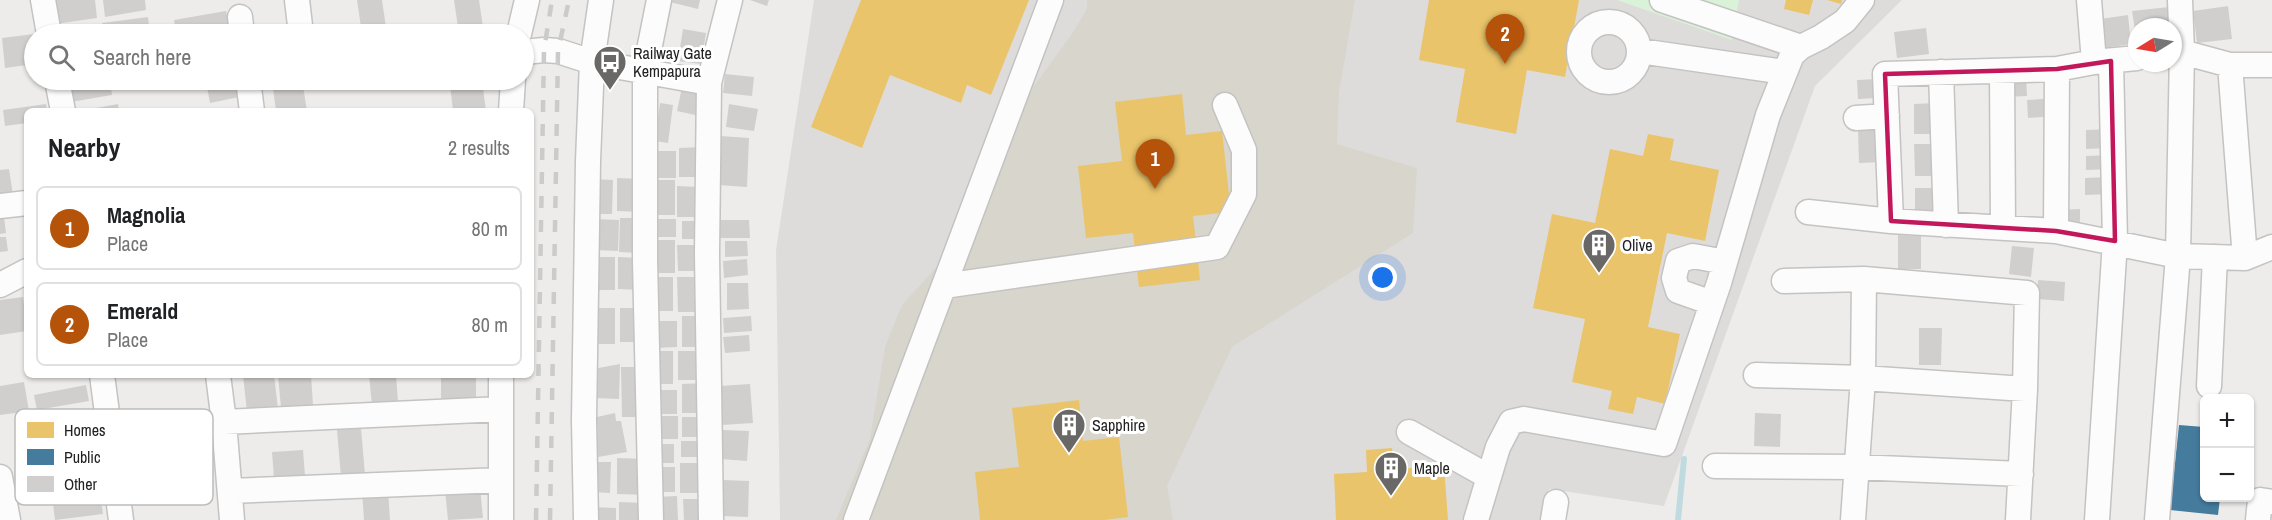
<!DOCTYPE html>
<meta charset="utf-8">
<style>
:root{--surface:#fff;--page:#f6f6f6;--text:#202124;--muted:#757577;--line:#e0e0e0;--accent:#b45309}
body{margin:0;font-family:"Archivo Narrow",sans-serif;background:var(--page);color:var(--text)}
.controls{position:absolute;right:18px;bottom:18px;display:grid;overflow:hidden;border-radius:9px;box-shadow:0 2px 4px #0004}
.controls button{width:54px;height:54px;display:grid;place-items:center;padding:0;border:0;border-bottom:2px solid var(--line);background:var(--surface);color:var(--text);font:30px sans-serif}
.compass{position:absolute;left:2128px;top:18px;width:54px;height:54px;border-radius:50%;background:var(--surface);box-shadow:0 2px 4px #0004;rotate:259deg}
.you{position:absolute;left:1383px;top:278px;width:21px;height:21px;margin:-15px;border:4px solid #fff;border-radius:50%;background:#1a73e8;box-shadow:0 0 0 9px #1a73e833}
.badge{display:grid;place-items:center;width:39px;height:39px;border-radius:50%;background:var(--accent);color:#fff;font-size:20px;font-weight:700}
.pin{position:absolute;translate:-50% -50px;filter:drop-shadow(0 2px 3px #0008)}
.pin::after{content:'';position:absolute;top:32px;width:21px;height:18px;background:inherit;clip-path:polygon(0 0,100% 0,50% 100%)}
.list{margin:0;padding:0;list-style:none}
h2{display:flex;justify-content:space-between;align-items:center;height:78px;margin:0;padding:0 24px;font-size:26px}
h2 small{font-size:20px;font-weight:400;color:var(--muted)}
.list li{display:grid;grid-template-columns:39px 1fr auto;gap:18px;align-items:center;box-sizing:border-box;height:84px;margin:0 12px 12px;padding:0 12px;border:2px solid var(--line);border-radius:9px}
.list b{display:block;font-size:22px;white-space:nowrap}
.list p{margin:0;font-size:20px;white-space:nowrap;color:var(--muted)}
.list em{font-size:20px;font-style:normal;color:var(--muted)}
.icon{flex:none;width:33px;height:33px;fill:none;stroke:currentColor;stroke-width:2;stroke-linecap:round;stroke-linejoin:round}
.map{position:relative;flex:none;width:2272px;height:520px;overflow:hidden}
.search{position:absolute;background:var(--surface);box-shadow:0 2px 4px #0004;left:24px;top:24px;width:510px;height:66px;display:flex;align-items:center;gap:15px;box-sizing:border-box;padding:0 21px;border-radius:33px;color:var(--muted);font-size:22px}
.panel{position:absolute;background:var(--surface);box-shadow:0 2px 4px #0004;left:24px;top:108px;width:510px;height:270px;border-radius:9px}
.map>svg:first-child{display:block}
.residential{fill:#dedcdb}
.construction{fill:#d7d5cc}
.park{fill:#daf2d8}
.homes{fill:#e9c46a}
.public{fill:#457b9d}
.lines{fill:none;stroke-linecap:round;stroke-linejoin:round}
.stream{stroke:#bfdbe0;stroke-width:6}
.building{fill:#d1cfcd}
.minor-casing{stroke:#c4c3c2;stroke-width:27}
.minor{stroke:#fcfcfc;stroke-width:24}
.rail{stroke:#cbcbcb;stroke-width:4.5;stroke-dasharray:12 12;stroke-linecap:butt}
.marked{fill:none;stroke:#c2185b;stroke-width:4.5;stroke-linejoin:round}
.labels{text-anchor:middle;stroke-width:6;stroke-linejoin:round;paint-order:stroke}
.poi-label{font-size:16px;fill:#212121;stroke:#fff;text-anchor:start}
.key{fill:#fff;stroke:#bcbcbc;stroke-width:1.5}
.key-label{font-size:16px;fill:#212121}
</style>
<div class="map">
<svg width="2272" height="520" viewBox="0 0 2272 520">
<rect width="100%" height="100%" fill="#eeecea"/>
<path class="residential" d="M814,0H1902L1815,86L1664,506L1549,489L1541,520H780L776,250Z"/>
<path class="construction" d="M1087,0H1355L1339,92L1337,144L1417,168L1413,233L1232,347L1167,486L1173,520H836L870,439L885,347L902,305L942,261L1008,121L1072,34L1087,9Z"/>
<path class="park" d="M1617,0H1739L1732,40Z"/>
<path class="homes" d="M861,0H1029L991,95L967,85L961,103L890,75L862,148L811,127Z
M1429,0H1579L1565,77L1527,70L1516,134L1456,122L1465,69L1419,60Z
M1786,0H1813L1809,15L1784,9Z
M1827,0H1842L1841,4Z
M1182,94L1186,135L1222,131L1231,212L1193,216L1200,280L1139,287L1133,233L1086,238L1078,166L1122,161L1115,102Z
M1648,134L1674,139L1670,160L1719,170L1705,241L1667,233L1648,327L1680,334L1665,404L1637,397L1633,414L1608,409L1612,391L1572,382L1585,319L1533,308L1552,214L1595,223L1610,149L1643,156Z
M1079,400L1083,441L1119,437L1128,517L1104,520H980L975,472L1019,467L1012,408Z
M1392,448L1394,469L1444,466L1448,520H1336L1334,474L1367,472L1366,450Z"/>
<path class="public" d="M2179,425L2204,427V498H2220L2218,515L2170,510Z"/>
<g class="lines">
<path class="stream" d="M1678,520L1684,459"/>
</g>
<path class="building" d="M52,0H95L97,18L55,24Z
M103,0H145L146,10L105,17Z
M357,0H382L387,34H362Z
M454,0H479L484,34H459Z
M662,0H700L698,9Z
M750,0H769L767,6Z
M2228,6L2232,39L2197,43L2193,11Z
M2169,7L2172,27H2137L2136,37L2132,11Z
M226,11L231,34H176L174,20Z
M2128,15L2131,44L2103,48L2100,19Z
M148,17L150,34H104L102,23Z
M98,24L100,34H51V31Z
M1926,28L1929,54L1897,58L1894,32Z
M683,29L706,33L701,64L678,61Z
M34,34V64L5,68L2,38Z
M725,74L754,77L752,96L723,93Z
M2026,75L2027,96L2006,97L2005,76Z
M1878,79V98L1858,99L1857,80Z
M219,80H240L244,96L210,103L206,82Z
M272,80H302L307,111H276Z
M110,81L112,95L65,103L62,89Z
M482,81L486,111H453L450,85Z
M682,87L706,92L700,116L677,111Z
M2055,98L2056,116L2028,118L2027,100Z
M660,103L673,105L668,143L655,141Z
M1936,103L1937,134H1914V104Z
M46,104L47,111H27V123L5,126L3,110Z
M118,104L119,111H85V110Z
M729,104L758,109L754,131L726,127Z
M1881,127L1882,162L1859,163L1858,128Z
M2110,129L2111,148L2086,149V130Z
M721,136L749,138L747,187L718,185Z
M1914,144H1938V176H1915Z
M702,147V177H679V148Z
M650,151H676V178H650Z
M2110,155L2111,169L2086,170V156Z
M9,169L13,195L0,197V170Z
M2109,177L2110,194L2085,195V178Z
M617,178L641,179L640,212L617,211Z
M592,179L613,180L612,214H591Z
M655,180H675V215H655Z
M677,186L699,187V217H677Z
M1915,188H1943L1944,216L1915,217Z
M2080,209V225H2061L2060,210Z
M4,217L6,233L0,234V218Z
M620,218H640V253L619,252Z
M595,219L619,220L618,251L594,250Z
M650,219H676V237H650Z
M718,220H749L750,238H718Z
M682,221H706V239H682Z
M1898,235L1921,236V269H1898Z
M0,237H6L8,251L0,252Z
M654,240H675V273H654Z
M725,241H747L748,256L725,257Z
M677,245H704L703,271H678Z
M2012,246L2034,248L2031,277L2009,274Z
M594,257H615V290H593Z
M618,257L640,258L639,290L618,289Z
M747,259L748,275L724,278L723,261Z
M655,277H673V311H655Z
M677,277H703V312H678Z
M2038,280L2065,282L2064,301L2037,299Z
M727,283H748L749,309L727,310Z
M23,297L27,331L0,335V300Z
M594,308H615V344H593Z
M620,308H640L639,342H620Z
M682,316H704V347H682Z
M751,316L752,331L724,333L723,318Z
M655,321H677V347L655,348Z
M1919,328H1942L1941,365H1919Z
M749,335L750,351L725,353L723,337Z
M656,351H673V384H656Z
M678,351H703L704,380H678Z
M620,364L619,399L594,398L593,369Z
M621,367H644V417H622Z
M243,375H274L278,409L247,412Z
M278,375H311L313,405L281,408Z
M369,375H396L398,402L372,405Z
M441,375H476V402H441Z
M24,382L29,411L0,415V386Z
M705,383L706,413H682V384Z
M750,384L753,423L722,425L720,386Z
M86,385L89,401L37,410L34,395Z
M653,390H677V414H653Z
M615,413L616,421H621L627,452L598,457L597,417Z
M1755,413L1781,414L1780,447L1754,446Z
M653,416H678V439H653Z
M682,417H707V437H682Z
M361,428L365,475L341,477L337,430Z
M722,430L749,431L747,461L721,459Z
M681,441H706V457H681Z
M654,444H674V463H654Z
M303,450L305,476L274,478L272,452Z
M617,458L648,459V495L617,494Z
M592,462H611L610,493L592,492Z
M680,463H704V493H680Z
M655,467H675V492H655Z
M723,480L749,481L748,517L722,516Z
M480,487L483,518L448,520L445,490Z
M388,489L390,520H364L362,491Z
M100,491L103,514L55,520L52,496Z
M677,496L678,520H656V497Z
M683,499H704V520H684Z
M619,502L645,503V520H619Z
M591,507L616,508V520H591Z"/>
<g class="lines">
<g class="minor-casing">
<path id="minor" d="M43,0L49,34
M297,0L301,34
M1662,0L1801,47
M2089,0L2094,62
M240,17L242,34
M1579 52a30 30 0 1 1 60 0a30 30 0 1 1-60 0Z
M519,34L527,0
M1640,51L1785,72
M524,52L544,50L558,51L592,62L709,83L730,0
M2173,53L2182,52L2230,65H2272
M2230,65L2245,258
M1941,72L1946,225
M2002,72L2003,227
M57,80L63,111
M248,80L252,111
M709,83L707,254L711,520
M511,111L513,80
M1856,118L1887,116
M0,206L27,203
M1808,212L1891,221L2056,231L2178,256L2245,258L2272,247
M1891,221L1885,74L2057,69L2094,62L2137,58
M2056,231L2057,69
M1784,281L1864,279L2027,293L2025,389L2018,520
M0,285L27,271
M944,286L1217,247L1244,194V150L1225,105
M1712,303L1678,291L1674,278L1678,261L1693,256L1725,262
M102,375L121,520
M218,375L224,422L232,520
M501,375V520
M1756,375L1863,378L2025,389
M2209,386L2215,257
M224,422L501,409
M1409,432L1489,477
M1715,466L1856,467L2021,474
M0,477L8,520
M230,491L501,480
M586,520L584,420L588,161L592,62L601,0
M651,520L645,261V70L659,0
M856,520L1051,0
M1476,520L1498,447L1511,422L1524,419L1664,444L1719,283L1768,115L1792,55L1801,47L1821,37L1845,21L1862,0
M1553,520L1556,502
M1853,520L1863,378L1864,279
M2097,520L2115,241L2111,61
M2157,520L2178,256L2182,52L2180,0
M2258,520L2260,500L2272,502"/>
</g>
<use href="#minor" class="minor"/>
<path class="rail" d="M536,520L544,50L552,0
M550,520L558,51L569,0"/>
</g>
<path class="marked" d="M2111,61L2115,241L2056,231L1891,221L1885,74L2057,69Z"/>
<defs>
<g id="bus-pin" transform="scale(1.725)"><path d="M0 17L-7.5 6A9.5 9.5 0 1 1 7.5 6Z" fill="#696867" stroke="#fff"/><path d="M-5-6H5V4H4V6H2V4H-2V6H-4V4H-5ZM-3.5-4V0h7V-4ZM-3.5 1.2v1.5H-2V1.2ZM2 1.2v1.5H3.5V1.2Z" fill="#fff"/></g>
<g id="building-pin" transform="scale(1.725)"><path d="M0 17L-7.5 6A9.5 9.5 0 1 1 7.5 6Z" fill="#696867" stroke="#fff"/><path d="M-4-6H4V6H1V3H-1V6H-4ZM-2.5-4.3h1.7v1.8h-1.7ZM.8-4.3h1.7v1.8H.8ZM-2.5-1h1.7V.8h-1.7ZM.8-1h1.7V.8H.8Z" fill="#fff"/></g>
</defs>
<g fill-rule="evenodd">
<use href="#bus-pin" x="610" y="62"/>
<use href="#building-pin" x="1599" y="245"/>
<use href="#building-pin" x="1069" y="425"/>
<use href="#building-pin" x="1391" y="468"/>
</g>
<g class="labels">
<g class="poi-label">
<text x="633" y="59">Railway Gate<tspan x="633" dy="18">Kempapura</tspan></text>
<text x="1622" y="251">Olive</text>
<text x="1092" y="431">Sapphire</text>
<text x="1414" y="474">Maple</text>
</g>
</g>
<rect x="15" y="409" width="198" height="96" rx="9" class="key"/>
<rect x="27" y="422" width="27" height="16" fill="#e9c46a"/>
<rect x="27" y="449" width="27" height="16" fill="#457b9d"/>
<rect x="27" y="476" width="27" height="16" fill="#d1cfcd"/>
<g class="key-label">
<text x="64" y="436">Homes</text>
<text x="64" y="463">Public</text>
<text x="64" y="490">Other</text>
</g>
</svg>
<div class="controls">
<button>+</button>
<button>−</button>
</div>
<svg class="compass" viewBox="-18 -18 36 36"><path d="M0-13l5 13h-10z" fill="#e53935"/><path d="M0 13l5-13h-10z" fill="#757577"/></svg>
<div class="you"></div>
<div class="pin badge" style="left:1155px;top:189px">1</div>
<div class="pin badge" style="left:1505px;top:64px">2</div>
<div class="search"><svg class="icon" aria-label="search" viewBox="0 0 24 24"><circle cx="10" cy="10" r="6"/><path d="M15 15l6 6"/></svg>Search here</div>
<section class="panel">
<h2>Nearby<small>2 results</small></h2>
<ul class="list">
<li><span class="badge">1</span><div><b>Magnolia</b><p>Place</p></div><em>80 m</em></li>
<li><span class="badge">2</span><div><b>Emerald</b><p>Place</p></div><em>80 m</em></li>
</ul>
</section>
</div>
